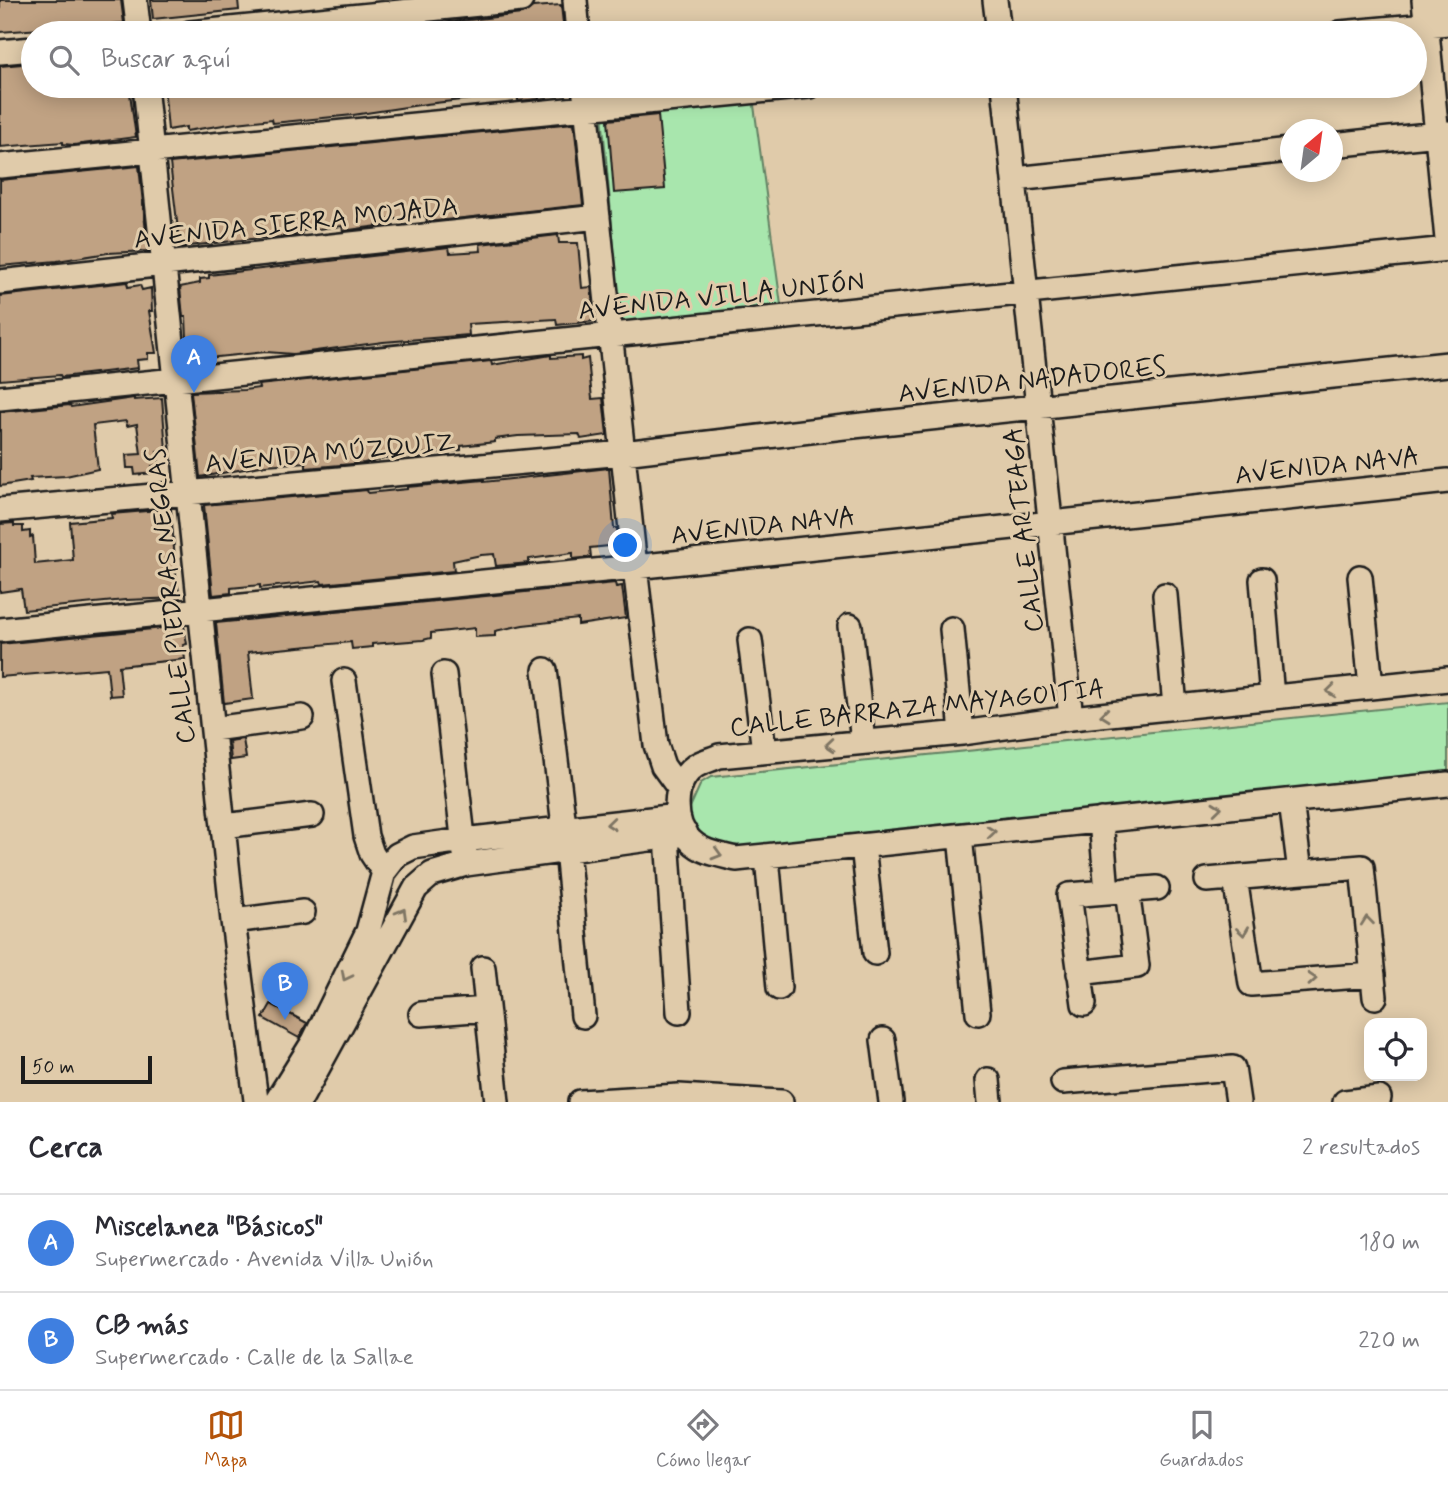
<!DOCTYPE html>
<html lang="es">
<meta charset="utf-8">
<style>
:root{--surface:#fff;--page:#f2f2f3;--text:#2b2b33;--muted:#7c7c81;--line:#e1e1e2;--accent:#b45309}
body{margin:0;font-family:Mynerve,sans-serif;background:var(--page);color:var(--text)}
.controls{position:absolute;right:21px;bottom:21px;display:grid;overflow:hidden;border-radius:14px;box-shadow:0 4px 18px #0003}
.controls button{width:63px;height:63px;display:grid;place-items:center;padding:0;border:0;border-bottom:2px solid var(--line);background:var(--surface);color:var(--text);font:35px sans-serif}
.compass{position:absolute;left:1280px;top:119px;width:63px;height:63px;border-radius:50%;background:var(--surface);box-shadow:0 4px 18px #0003;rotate:29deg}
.scale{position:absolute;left:21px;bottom:18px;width:131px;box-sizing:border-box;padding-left:7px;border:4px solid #1c1c1c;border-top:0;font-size:19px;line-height:24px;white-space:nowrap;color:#1c1c1c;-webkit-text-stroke:5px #e0cbaa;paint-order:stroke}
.you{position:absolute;left:626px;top:546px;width:24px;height:24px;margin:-18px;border:5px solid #fff;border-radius:50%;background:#1a73e8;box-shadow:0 0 0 10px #1a73e833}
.badge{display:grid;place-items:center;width:46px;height:46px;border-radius:50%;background:var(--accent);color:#fff;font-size:23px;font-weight:700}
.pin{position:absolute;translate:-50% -58px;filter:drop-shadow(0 2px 4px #0008)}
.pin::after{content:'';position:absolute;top:37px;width:24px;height:21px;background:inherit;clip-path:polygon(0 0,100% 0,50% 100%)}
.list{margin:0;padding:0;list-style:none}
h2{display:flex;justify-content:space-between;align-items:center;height:91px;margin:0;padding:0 28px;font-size:30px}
h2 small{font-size:23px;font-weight:400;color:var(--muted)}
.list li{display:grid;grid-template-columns:46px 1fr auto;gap:21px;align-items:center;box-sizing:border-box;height:98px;padding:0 28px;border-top:2px solid var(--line)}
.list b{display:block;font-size:26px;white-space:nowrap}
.list p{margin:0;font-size:23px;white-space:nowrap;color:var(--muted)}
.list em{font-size:23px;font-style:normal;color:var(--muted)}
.icon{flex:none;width:38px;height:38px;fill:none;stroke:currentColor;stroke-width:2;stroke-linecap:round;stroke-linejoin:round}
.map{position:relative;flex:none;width:1448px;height:1102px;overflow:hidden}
.search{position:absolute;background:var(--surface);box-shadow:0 4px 18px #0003;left:21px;right:21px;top:21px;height:77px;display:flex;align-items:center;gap:18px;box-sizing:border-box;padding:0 24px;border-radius:38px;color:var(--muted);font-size:26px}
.sheet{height:287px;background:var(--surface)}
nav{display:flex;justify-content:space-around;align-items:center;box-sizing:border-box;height:98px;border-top:2px solid var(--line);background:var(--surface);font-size:19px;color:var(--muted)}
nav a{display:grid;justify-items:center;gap:4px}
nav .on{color:var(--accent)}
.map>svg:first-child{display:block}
.green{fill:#a8e6ad;stroke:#628164;stroke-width:2}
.building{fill:#c0a283;stroke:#1c1c1c;stroke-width:2}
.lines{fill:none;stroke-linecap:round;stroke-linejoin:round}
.minor-casing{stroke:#1c1c1c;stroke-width:28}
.minor{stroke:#e0cbaa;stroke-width:23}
.oneway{stroke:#7e7463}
.labels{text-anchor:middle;stroke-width:6;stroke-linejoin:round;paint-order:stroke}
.street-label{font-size:26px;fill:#1c1c1c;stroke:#e0cbaa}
</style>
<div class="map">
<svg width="1448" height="1102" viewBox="0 0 1448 1102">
<rect width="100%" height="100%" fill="#e0cbaa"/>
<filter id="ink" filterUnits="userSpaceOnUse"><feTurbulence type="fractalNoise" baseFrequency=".0143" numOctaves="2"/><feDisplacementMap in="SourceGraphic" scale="14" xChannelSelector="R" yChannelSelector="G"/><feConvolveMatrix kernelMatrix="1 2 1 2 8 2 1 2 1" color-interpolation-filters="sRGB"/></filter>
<g filter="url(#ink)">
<path class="green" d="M753,98L781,305L621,325L602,114Z
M1448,702V772L732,849L715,844L698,835L688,812L701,783L711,777Z"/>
<path class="building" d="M0,0H121L124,23L0,32Z
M151,0H238L239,10L153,19Z
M561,5L564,33H415L414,26L522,14L533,7Z
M33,63V86H129L136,137L74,145L63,144V142L0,147V66Z
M164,86H284L285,92L309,89V86H504L505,95L426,104L353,115L273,123L272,119L236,123L186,131V127L168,130Z
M517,86H538L539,99L518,101Z
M658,115L665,189L614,193L608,120Z
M574,123L583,205L427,222L426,216L386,220L387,225L363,228L343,231L342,226L301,231L302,234L281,237L251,239L180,247L170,163Z
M139,166L148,251L108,253L57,261L0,266V180Z
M558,235L559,243H578L582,288L591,287L595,321L557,325L556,319L468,324L469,335L383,342L293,354L266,352L188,360L186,317H183L180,287L200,283V279L209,278V275L449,247L450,253L466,252L481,251L480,244Z
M127,282L128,287L140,285L142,290L151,288L152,311H149L156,353H148V359L137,360L138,368L61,377L60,375L0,380V296Z
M551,355V358L581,356V360L588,358L592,399L603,398L607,435L581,439L579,434L518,436L495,439V442L461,446V450L384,458L364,463L306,468V462L266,465L200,477L191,392L244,390L259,388L258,385L491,361L492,365Z
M134,398V400L162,398L166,450L157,452L159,465L152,466L153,473L135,475L134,468H127L126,455L141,454L137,424L127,426L126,421L93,425L98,469L66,476L30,478L31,481L0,486V412L70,405L71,407Z
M609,468L614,528H617L618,541L609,542V546L590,548L591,557L573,559V553L529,559V563L496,566L494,554L481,555L453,561L454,571L322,584L321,581L260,588V585L231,588V593L213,595L204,505L367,490L368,493L407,489V487L484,480V482Z
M171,509L176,575L180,598L125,600L24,610L21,589L0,592V524L14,523V526H23V532L30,531V537L33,536L35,564L73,560L70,522L112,518L111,514Z
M615,583L616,587L622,586L626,618L578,625V619L523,625L495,631V636L475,637V628L431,633V638L423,640L372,644V647L352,649L351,642L248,652L253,699L224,703L216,623Z
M184,626L187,644L183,645L185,659L119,666L122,695L110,696L107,668L0,677V644Z
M243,739L246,758L231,760L229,741Z
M271,1004L307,1023L299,1038L263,1018Z"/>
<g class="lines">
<g class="minor-casing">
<path id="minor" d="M135,0L139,33
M575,0L578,33
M995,0L999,33
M1424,0L1448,250
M1446,0L1448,18
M190,33L521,0
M1340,33L1448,23
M0,52L33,49
M145,86L233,921L256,1100
M584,86L635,567L656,745L663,766L679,788
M1004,86L1071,718
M1332,145L1448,133
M0,166L809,86
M1015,179L1290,150
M0,282L598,217
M0,398L1448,249
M0,510L623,453L844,427L1448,364
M1360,577L1371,686
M1262,580L1272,697
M1165,595L1175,707
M850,626L863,742
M952,629L962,733
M0,630L635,567L1448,481
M750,640L764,751
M545,670L567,850L583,1016
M444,674L465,854
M1448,679L1071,718L962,733L719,756C711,760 700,762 694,767C672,783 672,823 691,841C703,853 721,855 736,859L1448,784
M344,681L366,836L372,854L384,872
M213,729L302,717
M1291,801L1300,872
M1101,820L1107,892
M224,826L312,815
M960,836L978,1013
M667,837L679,1012
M863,846L875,953
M767,857L779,988
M1235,878L1251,984L1373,975
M1207,880L1362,867L1375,997
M233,921L303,912
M483,968L497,1102
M1079,973L1137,966L1127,890
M1084,1004L1069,895L1157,888
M421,1014L487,1009
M883,1040L891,1102
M988,1080L990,1102
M1063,1082L1233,1068L1238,1102
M276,1102L314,1041L368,931L384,872L397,855L413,847L463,840L678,816
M299,1102L416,888L432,874L466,864L686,834
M580,1102L679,1096L781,1102
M1345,1102L1379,1098"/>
</g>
<use href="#minor" class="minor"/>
</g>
<defs><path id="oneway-chevron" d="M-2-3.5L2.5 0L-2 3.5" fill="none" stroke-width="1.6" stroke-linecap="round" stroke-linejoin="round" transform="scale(1.75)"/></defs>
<g class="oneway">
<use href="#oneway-chevron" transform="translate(1331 691) rotate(174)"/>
<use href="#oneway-chevron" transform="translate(1105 715) rotate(174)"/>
<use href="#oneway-chevron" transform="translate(830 745) rotate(175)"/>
<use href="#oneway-chevron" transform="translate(1217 808) rotate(-6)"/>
<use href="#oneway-chevron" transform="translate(611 824) rotate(174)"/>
<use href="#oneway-chevron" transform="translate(991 832) rotate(-6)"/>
<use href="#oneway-chevron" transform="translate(717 854) rotate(16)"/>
<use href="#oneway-chevron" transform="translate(402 913) rotate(-60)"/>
<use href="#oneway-chevron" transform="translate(1367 921) rotate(-96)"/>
<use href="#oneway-chevron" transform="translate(1243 931) rotate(82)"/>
<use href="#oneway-chevron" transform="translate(346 976) rotate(117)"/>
<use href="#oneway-chevron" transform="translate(1312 979) rotate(-4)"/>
</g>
</g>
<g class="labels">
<g class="street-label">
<text transform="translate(296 222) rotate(-6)" y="9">AVENIDA SIERRA MOJADA</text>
<text transform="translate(721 295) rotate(-6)" y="9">AVENIDA VILLA UNIÓN</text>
<text transform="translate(1032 379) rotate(-6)" y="9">AVENIDA NADADORES</text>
<text transform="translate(330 452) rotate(-5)" y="9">AVENIDA MÚZQUIZ</text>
<text transform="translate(1327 465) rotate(-6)" y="9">AVENIDA NAVA</text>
<text transform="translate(763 525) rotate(-6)" y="9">AVENIDA NAVA</text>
<text transform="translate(1023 530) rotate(-96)" y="9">CALLE ARTEAGA</text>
<text transform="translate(170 596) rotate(-96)" y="9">CALLE PIEDRAS NEGRAS</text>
<text transform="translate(917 707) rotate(-6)" y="9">CALLE BARRAZA MAYAGOITIA</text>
</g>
</g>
</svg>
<div class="controls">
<button><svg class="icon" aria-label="locate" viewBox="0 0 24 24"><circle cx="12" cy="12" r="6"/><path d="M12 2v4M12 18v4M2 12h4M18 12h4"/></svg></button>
</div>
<svg class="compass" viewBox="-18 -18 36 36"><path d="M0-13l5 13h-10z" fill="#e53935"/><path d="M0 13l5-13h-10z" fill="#7c7c81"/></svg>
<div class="scale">50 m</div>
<div class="you"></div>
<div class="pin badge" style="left:194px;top:393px;background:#3f7fe0">A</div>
<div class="pin badge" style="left:285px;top:1020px;background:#3f7fe0">B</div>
<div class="search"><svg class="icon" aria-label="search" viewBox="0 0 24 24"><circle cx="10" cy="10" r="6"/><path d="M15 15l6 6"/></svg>Buscar aquí</div>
</div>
<section class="sheet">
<h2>Cerca<small>2 resultados</small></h2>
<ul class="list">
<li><span class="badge" style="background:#3f7fe0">A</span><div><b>Miscelanea &quot;Básicos&quot;</b><p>Supermercado · Avenida Villa Unión</p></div><em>180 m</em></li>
<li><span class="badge" style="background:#3f7fe0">B</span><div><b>CB más</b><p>Supermercado · Calle de la Sallae</p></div><em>220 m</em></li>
</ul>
</section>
<nav>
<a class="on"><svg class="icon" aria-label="map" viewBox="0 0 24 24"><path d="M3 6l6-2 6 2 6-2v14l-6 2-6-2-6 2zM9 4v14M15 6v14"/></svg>Mapa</a>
<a><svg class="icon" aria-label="directions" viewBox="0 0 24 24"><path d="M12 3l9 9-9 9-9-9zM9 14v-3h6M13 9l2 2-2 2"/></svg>Cómo llegar</a>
<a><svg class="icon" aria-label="saved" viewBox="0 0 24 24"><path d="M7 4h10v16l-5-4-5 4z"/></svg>Guardados</a>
</nav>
